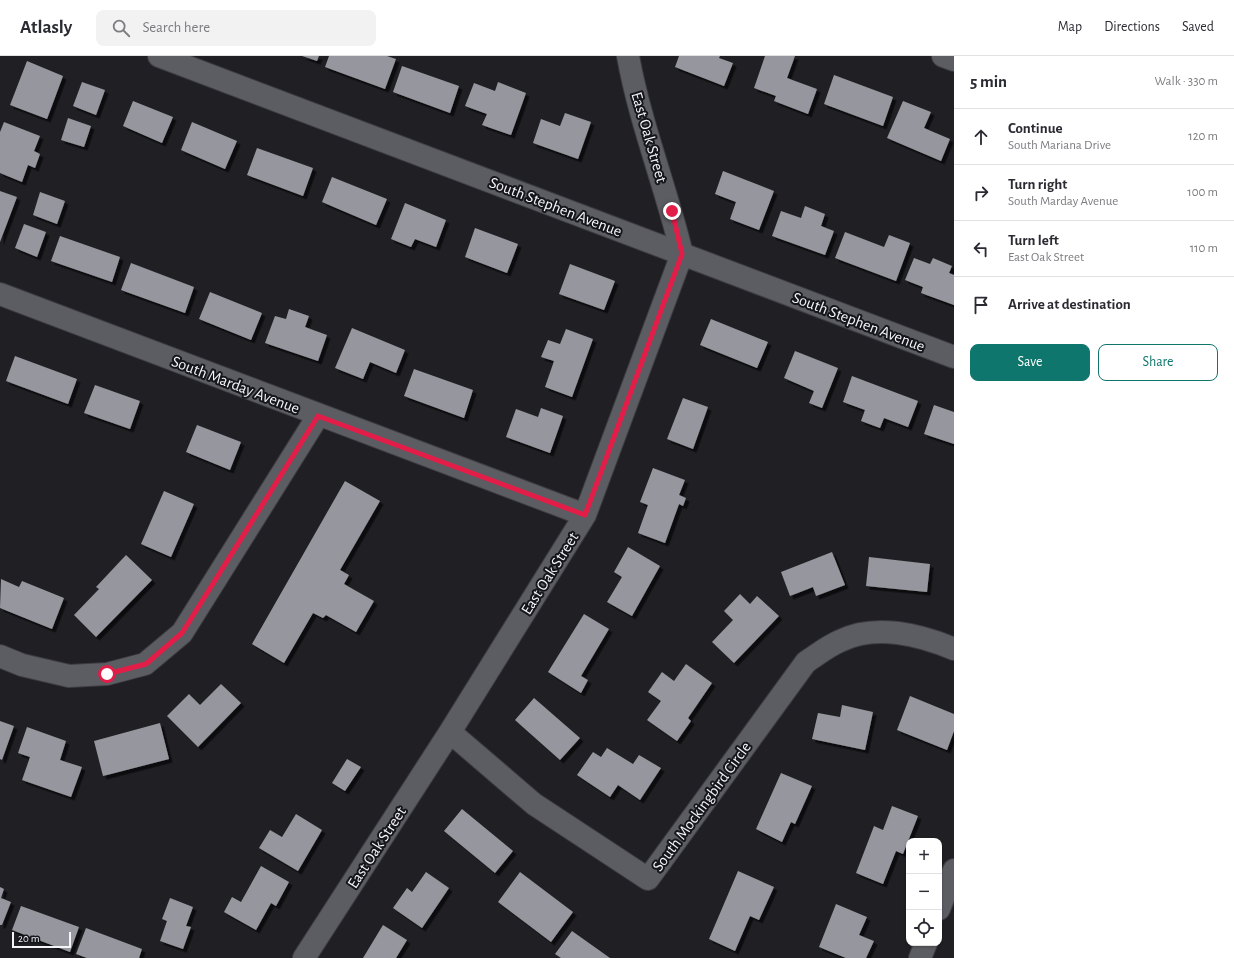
<!DOCTYPE html>
<meta charset="utf-8">
<style>
:root{--surface:#fff;--page:#f2f2f3;--text:#2b2b33;--muted:#7c7c81;--line:#e1e1e2;--accent:#0f766e}
body{margin:0;font-family:"Alegreya Sans",sans-serif;background:var(--page);color:var(--text)}
.controls{position:absolute;right:12px;bottom:12px;display:grid;overflow:hidden;border-radius:8px;box-shadow:0 1px 3px #0004}
.controls button{width:36px;height:36px;display:grid;place-items:center;padding:0;border:0;border-bottom:1px solid var(--line);background:var(--surface);color:var(--text);font:20px sans-serif}
.scale{position:absolute;left:12px;bottom:10px;width:59px;box-sizing:border-box;padding-left:4px;border:2px solid #f4f5f9;border-top:0;font-size:11px;line-height:14px;white-space:nowrap;color:#f4f5f9;-webkit-text-stroke:3px #15151b;paint-order:stroke}
.stop{position:absolute;width:12px;height:12px;margin:-9px;border:3px solid #e11d48;border-radius:50%;background:#fff}
.stop.end{background:#e11d48;border-color:#fff;box-shadow:0 1px 4px #0008}
.list{margin:0;padding:0;list-style:none}
h2{display:flex;justify-content:space-between;align-items:center;height:52px;margin:0;padding:0 16px;font-size:17px}
h2 small{font-size:13px;font-weight:400;color:var(--muted)}
.list li{display:grid;grid-template-columns:26px 1fr auto;gap:12px;align-items:center;box-sizing:border-box;height:56px;padding:0 16px;border-top:1px solid var(--line)}
.list b{display:block;font-size:15px;white-space:nowrap}
.list p{margin:0;font-size:13px;white-space:nowrap;color:var(--muted)}
.list em{font-size:13px;font-style:normal;color:var(--muted)}
.actions{display:flex;gap:8px;padding:12px 16px}
.actions a{flex:1;padding:9px 0;border:1px solid var(--accent);border-radius:8px;text-align:center;font-size:14px;color:var(--accent)}
.actions .main{background:var(--accent);color:#fff}
.icon{flex:none;width:22px;height:22px;fill:none;stroke:currentColor;stroke-width:2;stroke-linecap:round;stroke-linejoin:round}
.map{position:relative;flex:none;width:954px;height:902px;overflow:hidden}
header{display:flex;align-items:center;gap:24px;box-sizing:border-box;height:56px;padding:0 20px;background:var(--surface);border-bottom:1px solid var(--line)}
header strong{font-size:19px}
nav{display:flex;gap:22px;margin-inline-start:auto;font-size:14px}
.search{width:280px;height:36px;background:var(--page);display:flex;align-items:center;gap:10px;box-sizing:border-box;padding:0 14px;border-radius:8px;color:var(--muted);font-size:15px}
main{display:flex}
aside{flex:1;background:var(--surface)}
.map>svg:first-child{display:block}
.building{fill:#96969e;filter:url(#shadow)}
.lines{fill:none;stroke-linecap:round;stroke-linejoin:round}
.minor-casing{stroke:#3d3c41;stroke-width:24}
.tertiary-casing{stroke:#3d3c41;stroke-width:24}
.minor{stroke:#5c5c63;stroke-width:22}
.tertiary{stroke:#5c5c63;stroke-width:22}
.route{stroke:#e11d48;stroke-width:5}
.labels{text-anchor:middle;stroke-width:4;stroke-linejoin:round;paint-order:stroke}
.street-label{font-size:16px;fill:#f4f5f9;stroke:#15151b}
</style>
<header>
<strong>Atlasly</strong>
<div class="search"><svg class="icon" aria-label="search" viewBox="0 0 24 24"><circle cx="10" cy="10" r="6"/><path d="M15 15l6 6"/></svg>Search here</div>
<nav><a>Map</a><a>Directions</a><a>Saved</a></nav>
</header>
<main>
<div class="map">
<svg width="954" height="902" viewBox="0 0 954 902">
<defs>
<filter id="shadow"><feDropShadow dx="3.5" dy="3.5" stdDeviation="0" flood-color="#0009"/></filter>
</defs>
<rect width="100%" height="100%" fill="#1f1f24"/>
<path class="building" d="M302,0H319L317,5Z
M329,0H387L396,3L385,33L325,11Z
M679,0H720L719,2L733,7L724,30L675,11Z
M765,0H795L787,22L817,33L808,58L774,45L776,40L754,32Z
M27,5L63,20L47,63L10,49Z
M402,10L459,30L450,57L393,36Z
M834,19L893,41L883,70L824,48Z
M82,26L105,34L96,59L73,50Z
M498,26L526,37L511,79L482,69L487,58L465,50L474,27L495,35Z
M133,45L173,61L162,87L123,70Z
M903,45L931,56L924,72L950,83L941,105L887,82Z
M565,57L591,66L578,103L533,87L541,63L560,70Z
M68,62L91,70L84,91L61,84Z
M4,66L40,80L34,95L40,98L35,112L28,109L22,126L0,117V76Z
M192,66L237,85L225,113L181,94Z
M257,92L313,112L303,140L247,119Z
M723,115L774,135L759,174L730,163L736,146L715,138Z
M332,121L387,143L376,169L322,146Z
M0,135L17,141L0,186Z
M40,136L65,145L57,168L33,159Z
M405,147L446,164L436,191L415,183L411,191L391,183Z
M805,150L825,158L821,170L834,175L825,199L772,180L781,155L801,162Z
M24,168L46,176L37,201L15,192Z
M475,172L518,188L507,217L465,201Z
M845,176L884,191L889,179L910,187L896,225L835,202Z
M60,180L120,201L112,226L51,205Z
M914,202L930,208L933,202L952,210L949,217L954,219V249L921,237L923,231L905,224Z
M131,207L194,231L185,257L121,234Z
M570,208L615,225L604,254L559,238Z
M210,236L262,257L251,284L199,263Z
M289,253L309,260L305,271L327,279L318,305L265,287L275,260L286,263Z
M711,263L768,286L757,312L700,289Z
M352,272L405,294L396,317L370,306L363,323L335,312Z
M566,273L593,283L572,341L545,331L554,305L541,301L548,284L560,288Z
M795,295L838,312L822,352L809,347L814,335L784,322Z
M15,300L77,323L68,348L6,325Z
M414,313L473,334L464,362L404,340Z
M852,320L918,345L908,371L884,362L880,372L861,365L865,354L843,346Z
M95,329L140,345L130,373L84,357Z
M683,342L708,351L693,393L667,383Z
M934,349L954,356V388L924,378Z
M541,352L563,360L550,397L506,381L516,353L538,361Z
M197,369L241,386L230,414L186,396Z
M653,412L685,424L679,439L686,442L683,450L679,448L665,487L638,477L648,449L640,446Z
M345,425L380,445L340,514L349,519L344,528L374,545L356,576L326,559L323,562L313,557L284,607L252,588Z
M164,435L194,448L171,501L141,488Z
M628,491L660,510L632,560L607,546L622,521L614,516Z
M832,496L845,529L816,540L813,531L790,540L781,516Z
M126,499L152,524L96,581L74,559L99,533L96,531Z
M869,501L930,508L927,536L866,530Z
M1,523L19,531L22,525L64,542L52,573L0,552Z
M740,538L750,548L757,540L779,560L734,607L712,586L733,564L724,555Z
M584,558L609,573L581,620L588,624L581,637L548,616Z
M686,608L712,627L688,662L691,665L677,685L647,664L661,645L648,636L662,616L674,625Z
M221,628L241,647L198,691L167,660L189,638L200,649Z
M910,640L954,658V675L947,694L897,674Z
M534,642L580,682L560,704L515,664Z
M842,649L873,656L865,694L812,683L818,657L840,661Z
M0,665L14,670L2,704L0,703Z
M160,667L169,703L103,720L94,685Z
M27,671L66,685L60,704L82,711L71,741L22,724L30,701L18,697Z
M607,692L633,708L639,699L661,712L640,744L618,729L610,741L577,719L593,696L601,701Z
M347,703L361,711L345,735L332,727Z
M781,717L812,730L795,768L791,766L782,786L756,773Z
M892,750L918,760L903,798L896,795L883,828L856,817L874,770L883,774Z
M462,753L513,795L495,817L444,775Z
M296,758L322,774L298,815L259,792L270,774L282,781Z
M261,810L289,826L276,850L271,847L256,874L224,856L232,841L241,846Z
M738,815L774,831L759,864L750,860L735,895L709,883Z
M426,816L449,832L422,872L393,852L407,832L412,836Z
M520,816L573,856L551,886L498,846Z
M0,831L4,833L1,842L11,846L2,869H0Z
M170,842L193,851L186,870L191,871L183,893L160,885L167,865L162,863Z
M836,848L867,861L859,879L874,885L866,902H846L819,891Z
M21,850L79,871L70,896L12,874Z
M383,869L407,884L396,902H363Z
M86,872L142,893L139,902H87L76,898Z
M572,875L610,902H561L555,898Z"/>
<g class="lines">
<g class="minor-casing">
<path id="minor" d="M159,0L954,301
M0,238L585,459
M0,600L22,609L69,620L107,618L145,608L182,577L318,360
M450,676L534,748L648,823L806,606C817,599 828,590 840,585C875,567 921,579 954,593
M939,853L954,814
M304,902L450,676L585,459L682,198C666,131 640,67 628,0
M920,902L926,887"/>
</g>
<g class="tertiary-casing">
<path id="tertiary" d="M943,0L954,4"/>
</g>
<use href="#minor" class="minor"/>
<use href="#tertiary" class="tertiary"/>
</g>
<g class="lines">
<path class="route" d="M107,618L146,608L182,577L318,360L585,459L682,198L672,155"/>
</g>
<g class="labels">
<g class="street-label">
<text transform="translate(650 81) rotate(74)" y="6">East Oak Street</text>
<text transform="translate(556 150) rotate(21)" y="6">South Stephen Avenue</text>
<text transform="translate(859 265) rotate(21)" y="6">South Stephen Avenue</text>
<text transform="translate(236 328) rotate(21)" y="6">South Marday Avenue</text>
<text transform="translate(549 517) rotate(-58)" y="6">East Oak Street</text>
<text transform="translate(701 750) rotate(-54)" y="6">South Mockingbird Circle</text>
<text transform="translate(376 791) rotate(-57)" y="6">East Oak Street</text>
</g>
</g>
</svg>
<div class="controls">
<button>+</button>
<button>−</button>
<button><svg class="icon" aria-label="locate" viewBox="0 0 24 24"><circle cx="12" cy="12" r="6"/><path d="M12 2v4M12 18v4M2 12h4M18 12h4"/></svg></button>
</div>
<div class="scale">20 m</div>
<div class="stop" style="left:107px;top:618px"></div>
<div class="stop end" style="left:672px;top:155px"></div>
</div>
<aside>
<h2>5 min<small>Walk · 330 m</small></h2>
<ul class="list">
<li><svg class="icon" aria-label="ahead" viewBox="0 0 24 24"><path d="M12 20V5M6 11l6-6 6 6"/></svg><div><b>Continue</b><p>South Mariana Drive</p></div><em>120 m</em></li>
<li><svg class="icon" aria-label="right" viewBox="0 0 24 24"><path d="M7 20v-9h11M14 6l5 5-5 5"/></svg><div><b>Turn right</b><p>South Marday Avenue</p></div><em>100 m</em></li>
<li><svg class="icon" aria-label="left" viewBox="0 0 24 24"><path d="M17 20v-9H6M10 6l-5 5 5 5"/></svg><div><b>Turn left</b><p>East Oak Street</p></div><em>110 m</em></li>
<li><svg class="icon" aria-label="arrive" viewBox="0 0 24 24"><path d="M6 21V4h12l-3 4 3 4H6"/></svg><div><b>Arrive at destination</b></div></li>
</ul>
<div class="actions"><a class="main">Save</a><a>Share</a></div>
</aside>
</main>
